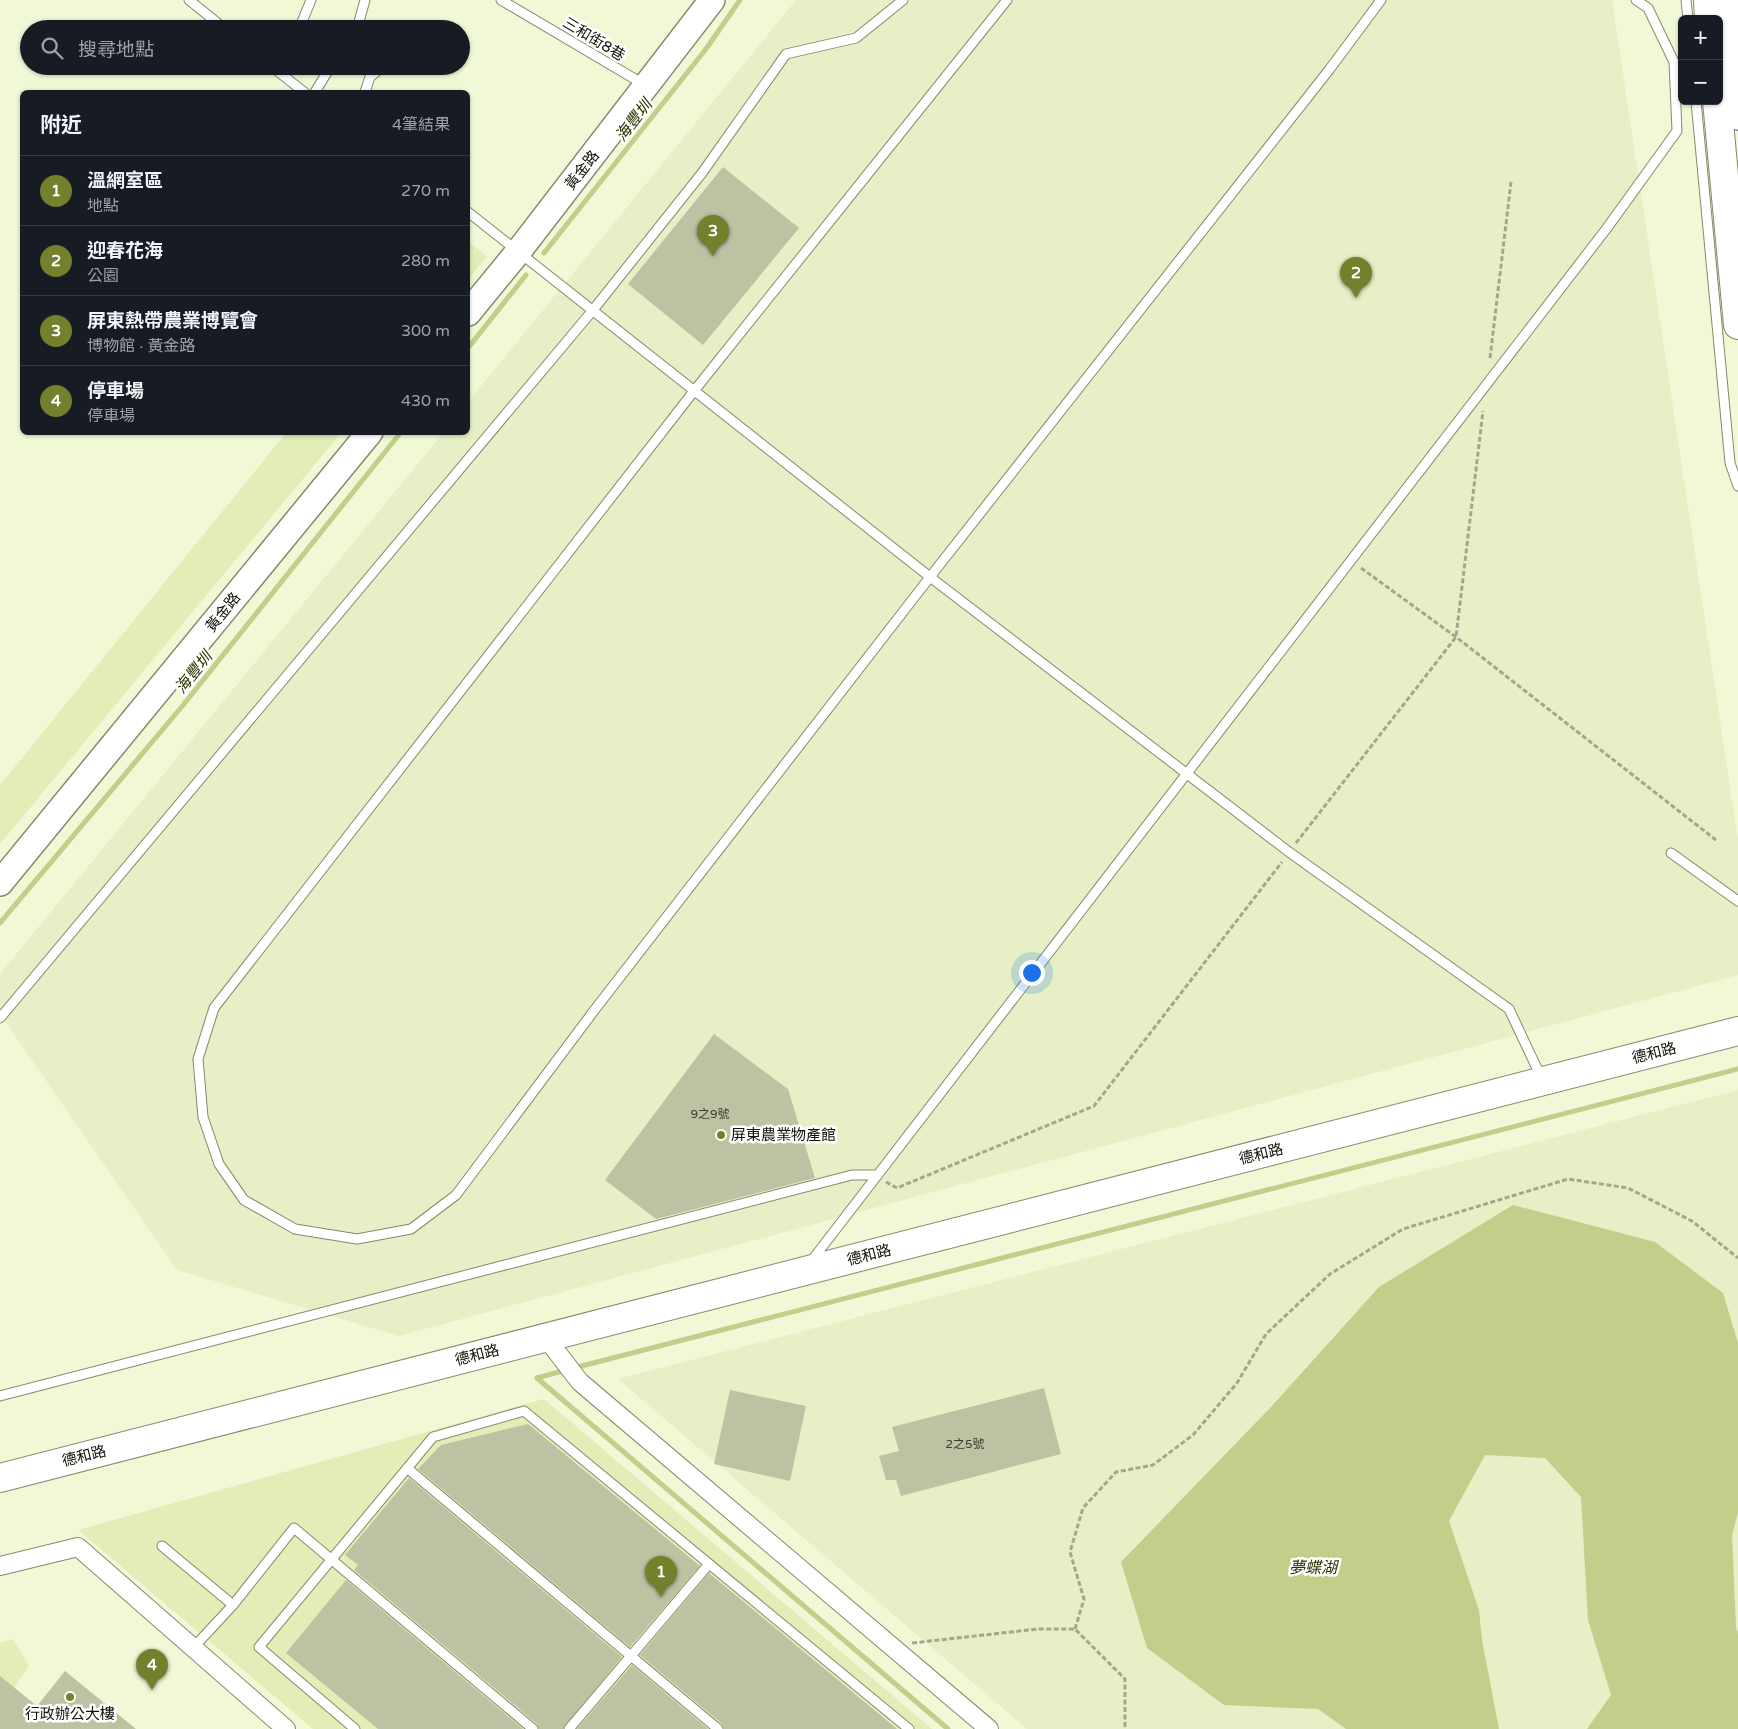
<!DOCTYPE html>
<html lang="zh-TW">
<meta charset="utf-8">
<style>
:root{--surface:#171b24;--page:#242831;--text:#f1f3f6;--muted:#9ea1a6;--line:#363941;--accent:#74802c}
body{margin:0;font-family:"Varela Round","Noto Sans TC",sans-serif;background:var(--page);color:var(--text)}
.controls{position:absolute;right:15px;top:15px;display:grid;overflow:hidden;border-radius:8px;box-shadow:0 1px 4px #0004}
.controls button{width:45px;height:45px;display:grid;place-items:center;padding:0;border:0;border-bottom:1px solid var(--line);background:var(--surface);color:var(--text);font:25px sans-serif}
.you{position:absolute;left:1031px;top:972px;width:18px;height:18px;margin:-12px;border:4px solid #fff;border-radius:50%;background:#1a73e8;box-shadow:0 0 0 8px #1a73e833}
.badge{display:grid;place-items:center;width:32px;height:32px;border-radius:50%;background:var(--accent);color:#fff;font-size:16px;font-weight:700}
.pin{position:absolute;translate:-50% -41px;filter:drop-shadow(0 1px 2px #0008)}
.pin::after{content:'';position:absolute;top:26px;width:18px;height:15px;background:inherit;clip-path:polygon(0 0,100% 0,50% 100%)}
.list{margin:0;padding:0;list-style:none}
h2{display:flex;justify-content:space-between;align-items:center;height:65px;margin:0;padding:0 20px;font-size:21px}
h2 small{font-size:16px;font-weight:400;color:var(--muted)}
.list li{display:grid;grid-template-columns:32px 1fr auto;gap:15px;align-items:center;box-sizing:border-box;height:70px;padding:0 20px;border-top:1px solid var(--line)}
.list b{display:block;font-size:19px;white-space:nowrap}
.list p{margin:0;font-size:16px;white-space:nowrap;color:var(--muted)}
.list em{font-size:16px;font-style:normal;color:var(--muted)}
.icon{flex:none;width:28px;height:28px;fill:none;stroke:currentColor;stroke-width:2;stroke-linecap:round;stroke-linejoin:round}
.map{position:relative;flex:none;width:1738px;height:1729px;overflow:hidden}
.search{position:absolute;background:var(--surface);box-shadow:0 1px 4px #0004;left:20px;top:20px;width:450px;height:55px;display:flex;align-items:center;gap:12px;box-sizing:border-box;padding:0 18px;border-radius:28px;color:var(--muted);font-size:19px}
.panel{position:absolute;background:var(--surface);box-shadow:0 1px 4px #0004;left:20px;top:90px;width:450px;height:345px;border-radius:8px}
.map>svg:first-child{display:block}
.built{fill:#e6efc5}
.green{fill:#e2edb7}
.water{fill:#c2ce89}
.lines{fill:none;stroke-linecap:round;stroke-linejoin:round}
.stream{stroke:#c2ce89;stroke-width:5}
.building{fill:#bcc3a3}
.lane-casing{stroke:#848a6c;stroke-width:11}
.street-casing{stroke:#848a6c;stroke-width:20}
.secondary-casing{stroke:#848a6c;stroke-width:28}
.primary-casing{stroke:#848a6c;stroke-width:30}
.highway-casing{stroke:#848a6c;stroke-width:30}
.path{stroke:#a2a88e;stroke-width:3;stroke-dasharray:5 2.5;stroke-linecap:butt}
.lane{stroke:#fff;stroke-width:9}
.street{stroke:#fff;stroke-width:18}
.secondary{stroke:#fff;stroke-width:25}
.primary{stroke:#fff;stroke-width:28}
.highway{stroke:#fff;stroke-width:28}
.poi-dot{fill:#74802c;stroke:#fff;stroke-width:2}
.labels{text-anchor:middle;stroke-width:5;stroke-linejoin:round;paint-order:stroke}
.number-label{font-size:12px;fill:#3b3e2e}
.street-label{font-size:15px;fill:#101207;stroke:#fff}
.poi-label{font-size:15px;fill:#101207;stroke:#fff;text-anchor:start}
.water-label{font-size:16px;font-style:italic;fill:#2c3300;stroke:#fff}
</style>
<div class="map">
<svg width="1738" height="1729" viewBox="0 0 1738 1729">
<rect width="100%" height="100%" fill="#f1f8d6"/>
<path class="built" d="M796,0H1612L1738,840V975L399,1336L177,1270L0,1014V974L443,433L468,432V402Z
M1738,1090V1729H1027L618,1379Z"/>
<path class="green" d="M468,241L487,256L468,280Z
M286,433H341L0,844V785Z
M544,1399L932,1729H313L78,1530Z
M13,1639L29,1666L14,1688L0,1676V1643Z"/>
<path class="water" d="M1513,1205L1655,1242L1723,1293L1738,1343V1513L1732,1535L1736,1628L1738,1633V1729H1587L1611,1695L1588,1620L1581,1497L1545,1458L1485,1455L1449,1521L1479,1610L1482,1640L1499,1729H1346L1318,1709L1224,1705L1147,1648L1121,1562L1271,1407L1379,1287Z"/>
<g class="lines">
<path class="stream" d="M544,253L706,49L740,0
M468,348L526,275
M0,923L184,704L401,432
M574,1368L1738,1069
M537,1378L566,1370
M537,1378L948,1729"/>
</g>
<path class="building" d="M723,167L799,228L703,345L628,284Z
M714,1034L788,1089L815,1178L656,1219L605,1180Z
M1044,1388L1061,1454L901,1496L896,1480H886L879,1456L899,1451L892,1427Z
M730,1390L806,1406L790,1481L714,1464Z
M528,1424L700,1566L630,1647L418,1469L441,1445Z
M409,1478L622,1657L563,1729H539L537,1724L354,1570L358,1565L345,1555Z
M709,1573L897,1729H724L722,1724L640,1655Z
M346,1580L523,1729H378L286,1653Z
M632,1665L708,1729H577Z
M65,1671L136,1729H0V1676L37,1706Z"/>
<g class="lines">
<g class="lane-casing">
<path id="lane" d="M189,0L225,29
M501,0L645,85
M1007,0L694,391L214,1008L198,1059L203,1117L219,1164L244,1200L295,1229L357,1239L411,1229L456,1195L596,1008L930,577L1329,70L1381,0
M1686,0L1688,19
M299,29L311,0
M357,29L365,0
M271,66L304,92
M315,92L331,66
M365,92L370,77L383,66
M1696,101L1730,463L1738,486
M468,212L930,577L1289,852L1509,1009L1542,1079
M1671,853L1738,901
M0,1018L593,310L702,173L786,54L856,38L903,0
M809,1264L1607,228L1677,131L1674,62L1648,8L1636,0
M0,1396L852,1175H876
M407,1468L718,1729
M162,1546L233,1605
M192,1649L233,1605L294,1528L533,1729
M355,1729L259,1647L433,1437L524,1411L909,1729
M569,1729L709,1564"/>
</g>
<g class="street-casing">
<path id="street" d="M546,1338L580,1382L989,1729
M0,1566L78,1547L286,1729"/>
</g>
<g class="secondary-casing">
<path id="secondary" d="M1726,0L1738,117
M468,313L518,252L712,0
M0,883L370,432"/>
</g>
<g class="primary-casing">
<path id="primary" d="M0,1478L1738,1031"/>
</g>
<g class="highway-casing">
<path id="highway" d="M1708,0L1709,19
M1717,101L1738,325"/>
</g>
<path class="path" d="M1490,358L1511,182
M1361,568L1456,637L1716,840
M1296,843L1456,637L1483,411
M886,1182L897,1188L1094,1106L1282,862
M1075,1629L1084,1599L1070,1552L1083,1508L1116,1472L1153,1465L1193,1435L1237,1383L1266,1334L1330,1274L1403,1229L1568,1179L1628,1188L1692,1221L1738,1258
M912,1643L1038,1629H1075L1125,1679V1729"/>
<use href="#lane" class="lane"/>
<use href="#street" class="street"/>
<use href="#secondary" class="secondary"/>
<use href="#primary" class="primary"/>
<use href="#highway" class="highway"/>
</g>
<g class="poi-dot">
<circle cx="721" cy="1135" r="5"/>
<circle cx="70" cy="1697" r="5"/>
</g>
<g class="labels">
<g class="number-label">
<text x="710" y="1118">9之9號</text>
<text x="965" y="1448">2之5號</text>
</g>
<g class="street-label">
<text transform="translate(594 39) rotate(31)" y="5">三和街8巷</text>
<text transform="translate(582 170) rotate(-52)" y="5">黃金路</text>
<text transform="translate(223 612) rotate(-51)" y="5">黃金路</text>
<text transform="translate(1654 1053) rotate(-14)" y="5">德和路</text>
<text transform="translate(1261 1154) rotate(-14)" y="5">德和路</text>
<text transform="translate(869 1255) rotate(-14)" y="5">德和路</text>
<text transform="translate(477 1355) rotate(-14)" y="5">德和路</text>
<text transform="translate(84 1456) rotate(-14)" y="5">德和路</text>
</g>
<g class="poi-label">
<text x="731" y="1140">屏東農業物產館</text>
<text x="70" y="1719" text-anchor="middle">行政辦公大樓</text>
</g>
<g class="water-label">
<text transform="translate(633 120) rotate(-52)" y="6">海豐圳</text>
<text transform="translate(193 672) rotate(-51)" y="6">海豐圳</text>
<text x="1313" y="1573">夢蝶湖</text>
</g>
</g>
</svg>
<div class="controls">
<button>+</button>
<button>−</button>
</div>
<div class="you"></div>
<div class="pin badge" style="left:661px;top:1597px">1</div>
<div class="pin badge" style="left:1356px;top:298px">2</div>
<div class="pin badge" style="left:713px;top:256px">3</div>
<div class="pin badge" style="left:152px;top:1690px">4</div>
<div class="search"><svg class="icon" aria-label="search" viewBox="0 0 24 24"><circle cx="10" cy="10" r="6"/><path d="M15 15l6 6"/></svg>搜尋地點</div>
<section class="panel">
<h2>附近<small>4筆結果</small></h2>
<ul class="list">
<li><span class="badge">1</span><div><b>溫網室區</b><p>地點</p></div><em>270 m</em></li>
<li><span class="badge">2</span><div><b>迎春花海</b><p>公園</p></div><em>280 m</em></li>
<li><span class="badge">3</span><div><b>屏東熱帶農業博覽會</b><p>博物館 · 黃金路</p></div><em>300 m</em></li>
<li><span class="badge">4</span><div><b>停車場</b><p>停車場</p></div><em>430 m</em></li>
</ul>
</section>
</div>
